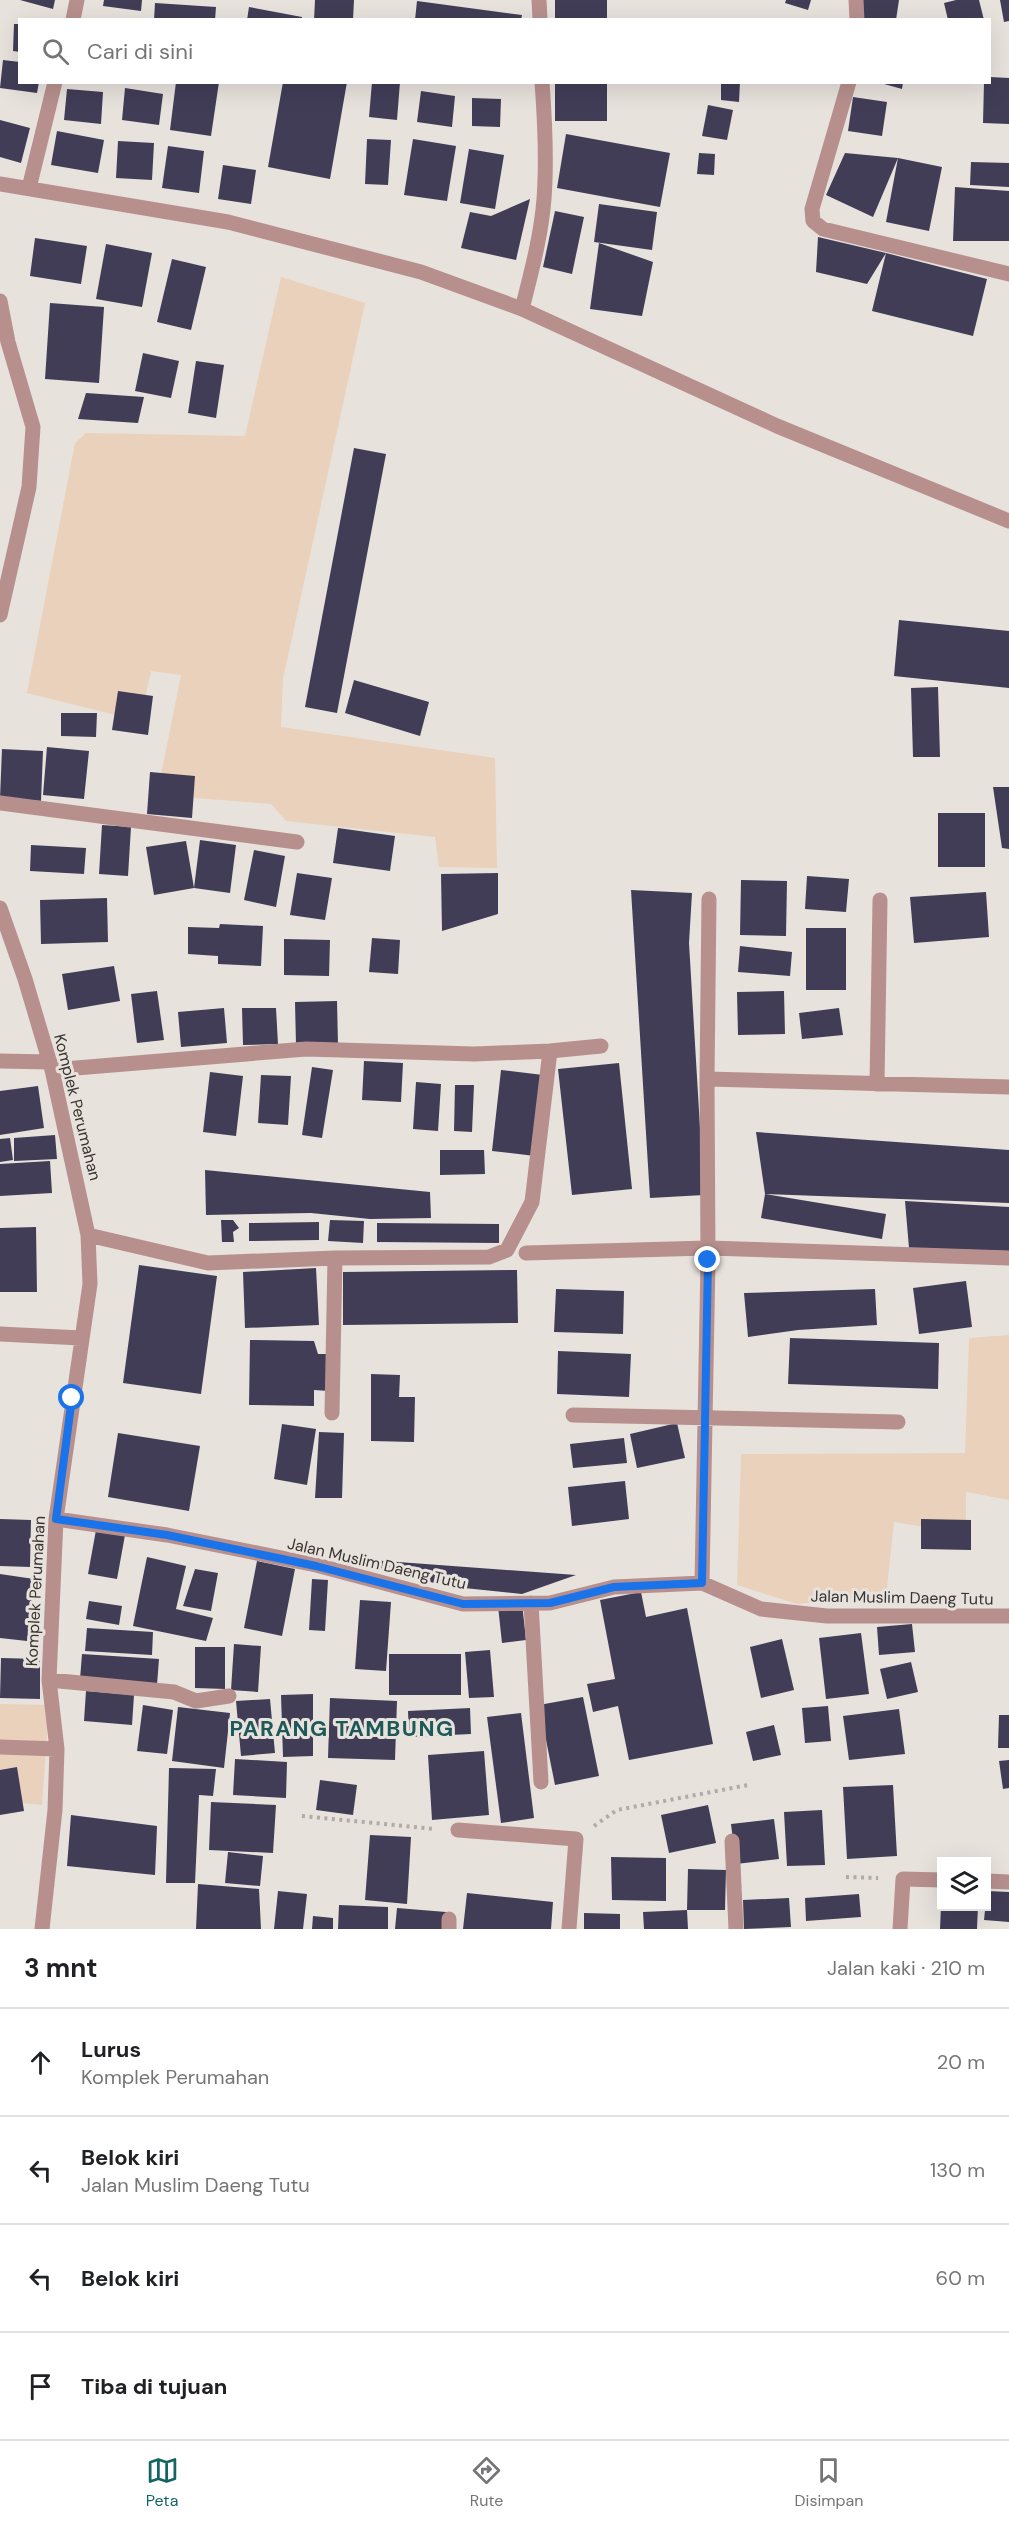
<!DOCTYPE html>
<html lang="id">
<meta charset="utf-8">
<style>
:root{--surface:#fff;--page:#f6f6f6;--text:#202124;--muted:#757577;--line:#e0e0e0;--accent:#146464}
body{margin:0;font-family:"DM Sans",sans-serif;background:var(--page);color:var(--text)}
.controls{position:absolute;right:18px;bottom:18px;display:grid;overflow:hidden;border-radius:0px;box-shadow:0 6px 24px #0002}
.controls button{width:54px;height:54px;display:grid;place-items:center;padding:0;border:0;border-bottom:2px solid var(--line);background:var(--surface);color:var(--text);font:30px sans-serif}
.stop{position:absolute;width:18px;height:18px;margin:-14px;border:4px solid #1a73e8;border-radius:50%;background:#fff}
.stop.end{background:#1a73e8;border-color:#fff;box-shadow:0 2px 6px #0008}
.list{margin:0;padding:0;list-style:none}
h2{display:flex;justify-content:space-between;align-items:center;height:78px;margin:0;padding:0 24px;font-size:26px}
h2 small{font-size:20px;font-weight:400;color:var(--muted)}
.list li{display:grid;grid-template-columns:39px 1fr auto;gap:18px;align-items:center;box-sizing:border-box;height:108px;padding:0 24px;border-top:2px solid var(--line)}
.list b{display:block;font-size:22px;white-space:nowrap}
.list p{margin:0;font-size:20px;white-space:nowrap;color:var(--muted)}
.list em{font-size:20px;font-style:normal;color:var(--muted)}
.icon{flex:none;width:33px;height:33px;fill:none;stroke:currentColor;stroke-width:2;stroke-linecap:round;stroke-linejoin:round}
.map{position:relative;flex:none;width:1009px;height:1929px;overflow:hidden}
.search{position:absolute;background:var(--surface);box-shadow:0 6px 24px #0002;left:18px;right:18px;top:18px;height:66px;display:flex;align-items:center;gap:15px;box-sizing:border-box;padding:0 21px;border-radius:0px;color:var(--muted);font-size:22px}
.sheet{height:510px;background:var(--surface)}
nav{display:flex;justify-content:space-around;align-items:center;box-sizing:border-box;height:84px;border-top:2px solid var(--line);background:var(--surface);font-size:16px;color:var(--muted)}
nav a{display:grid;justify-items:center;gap:3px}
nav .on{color:var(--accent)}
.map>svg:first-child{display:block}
.green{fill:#ead1bb}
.building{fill:#413d57}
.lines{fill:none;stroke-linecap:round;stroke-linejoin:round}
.path{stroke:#b0aba7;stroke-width:4;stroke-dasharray:3 4.5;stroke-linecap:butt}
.minor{stroke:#b7908e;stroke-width:15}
.route{stroke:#1a73e8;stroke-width:8}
.labels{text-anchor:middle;stroke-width:6;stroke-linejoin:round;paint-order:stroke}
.street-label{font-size:16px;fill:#373432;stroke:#e8e2dd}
.district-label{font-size:22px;font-weight:bold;letter-spacing:1.5px;fill:#1e5959;stroke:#e8e2dd}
</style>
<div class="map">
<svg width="1009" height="1929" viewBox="0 0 1009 1929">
<rect width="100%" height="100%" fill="#e8e2dd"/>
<path class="green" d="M281,277L365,303L283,679L281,727L495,758L497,868L439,867L435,837L286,821L271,804L157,795L181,675L151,671L140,721L27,693L75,443L86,433L245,436Z
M1009,1335V1500L966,1492V1534L894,1522L886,1597L797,1604L737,1585L741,1454L965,1453L969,1338Z
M0,1704L49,1705L42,1805L0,1801Z"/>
<path class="building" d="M20,0H55L53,9Z
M104,0H142L141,11L103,6Z
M315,0H354L353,20H314Z
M555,0H607V20H555Z
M786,0H811L808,10L785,3Z
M863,0H899L896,20H860Z
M956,0H979L984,20H948L944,3Z
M1000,0H1009V21L1004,22Z
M417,1L522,15L521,20H415Z
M155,3L216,7L215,20H154Z
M249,7L302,17V20H247Z
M14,24H20V52L13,51Z
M3,60L20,62V82H39L37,93L0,88Z
M990,77L1009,78V124L983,123L984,82H990Z
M176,82H219L211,136L170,130Z
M283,82H347L330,179L268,167Z
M372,82H400L397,120L369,117Z
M555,82H607V121H555Z
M721,82H740L739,102L721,100Z
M877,82H903L902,89Z
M125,88L163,94L159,125L122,120Z
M67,89L103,92L101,124L64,120Z
M421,91L455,96L452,127L417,122Z
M853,97L887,102L882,136L848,131Z
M472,98L501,99L500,127L472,126Z
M708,105L733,110L727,140L702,136Z
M0,120L30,128L21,163L0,157Z
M57,131L104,140L98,173L51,165Z
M566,134L670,153L660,207L557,188Z
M367,139L391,140L388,185L365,184Z
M413,139L456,146L447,201L404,195Z
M118,141L154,143L152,180L116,178Z
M168,146L204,151L199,193L162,188Z
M469,149L504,155L495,209L460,203Z
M699,153L715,154L714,175L697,174Z
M845,153L898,158L942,167L929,231L886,222L898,158L873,217L826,195Z
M971,162L1009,163V187L970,185Z
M223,165L256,170L251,204L218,199Z
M955,187L1009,191V241H953Z
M530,199L516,260L461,248L470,212L491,216Z
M599,204L657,212L652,250L594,242Z
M555,211L584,217L572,274L543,267Z
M818,237L886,253L987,279L973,336L872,311L886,253L867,284L816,272Z
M35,238L87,246L81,284L30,276Z
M599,243L653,262L642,316L590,309Z
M106,244L152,253L142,307L96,299Z
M172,259L206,267L191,330L157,322Z
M50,303L104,307L99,383L45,379Z
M143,353L179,361L171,398L135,391Z
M196,361L224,365L216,418L188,413Z
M86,393L144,397L138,423L78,419Z
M354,448L386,454L337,713L305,707Z
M899,620L1009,631V688L894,676Z
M354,680L429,702L420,736L345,713Z
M938,687L940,757H913L911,688Z
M118,691L153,696L148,735L112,730Z
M61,713H97L96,737L61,736Z
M47,747L89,751L84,799L43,795Z
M2,749L43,751L41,801L0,798Z
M150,772L195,776L192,818L147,814Z
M993,787H1009V849L1002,848Z
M938,813H985V867H938Z
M102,825L131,827L128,876L99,874Z
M338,828L395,836L390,871L333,863Z
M200,840L236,845L230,893L194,888L154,895L146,847L186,841L194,888Z
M31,845L86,848L84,874L30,871Z
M254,850L285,856L276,907L244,900Z
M297,873L332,878L325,920L290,915Z
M498,873V914L442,931L441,874Z
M807,876L849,879L846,912L805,909Z
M741,880L787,881L786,936L740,935Z
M631,890L692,893L689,943L704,1195L650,1198Z
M986,892L989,937L914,943L910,897Z
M107,898L108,942L41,944L40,900Z
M220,924L263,926L261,966L218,964V956L188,954V927L219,928Z
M806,928H846V990H806Z
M372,938L400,940L398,974L369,972Z
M284,939L330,940L329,976L284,975Z
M740,946L792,952L790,976L738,972Z
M114,966L120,1001L68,1010L62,974Z
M157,991L164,1040L137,1043L131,994Z
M784,991L785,1034L738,1035L737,992Z
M337,1001L338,1045H296L295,1002Z
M224,1008L227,1043L181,1047L178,1012Z
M242,1008H276L278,1044L243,1045Z
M839,1008L843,1035L802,1039L799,1013Z
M364,1061L403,1063L401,1102L362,1100Z
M619,1063L632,1189L572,1195L558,1069Z
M312,1067L333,1070L322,1138L302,1135Z
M501,1070L543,1075L535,1156L492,1151Z
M210,1072L243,1076L236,1136L203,1132Z
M261,1075L291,1076L288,1125L258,1123Z
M416,1082L441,1084L438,1131L413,1129Z
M455,1085H474L472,1132L454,1131Z
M38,1086L44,1128L0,1135V1091Z
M756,1132L1009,1150V1203L765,1194Z
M55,1135L57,1159L14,1161V1138Z
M10,1138L13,1160L0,1162V1139Z
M440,1150H484L485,1174L440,1175Z
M50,1161L52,1193L0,1196V1164Z
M205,1170L430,1192L431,1218L370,1219L311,1213L206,1215Z
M765,1194L886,1214L882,1239L761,1218Z
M905,1201L1009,1207V1251L909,1248Z
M221,1220H233L239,1228L233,1232L234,1242H222Z
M330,1220L364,1221L363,1243L328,1241Z
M319,1222V1240L249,1241V1223Z
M377,1223L499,1224V1243L377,1242Z
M36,1227L37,1292H0V1228Z
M139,1265L217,1276L201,1394L123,1383Z
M316,1268L319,1325L245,1328L243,1272Z
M517,1270L518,1323L343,1325V1272Z
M966,1281L972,1327L919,1334L913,1288Z
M556,1289L624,1291L623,1334L554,1332Z
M875,1289L877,1325L798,1330L748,1337L744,1293Z
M790,1338L939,1343L938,1389L788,1384Z
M250,1340L314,1341L318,1354H329V1391L314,1390V1406L249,1405Z
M558,1351L631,1354L629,1397L557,1394Z
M371,1374L400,1375L399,1397H415L414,1442L371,1441Z
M677,1423L685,1458L637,1468L630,1434Z
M282,1424L316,1429L307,1485L274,1479Z
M319,1432L344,1433L342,1498H315Z
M118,1433L200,1446L189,1511L108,1497Z
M624,1438L627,1463L573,1468L570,1444Z
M625,1481L629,1519L572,1526L568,1487Z
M0,1519L31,1520L30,1567L0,1566Z
M921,1519L971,1520V1550L921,1549Z
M96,1530L125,1535L117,1579L88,1574Z
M147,1557L186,1566L176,1609L213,1618L206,1641L133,1626Z
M344,1558L576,1575L522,1594L445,1586Z
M257,1561L295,1569L282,1636L244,1628Z
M195,1569L218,1573L211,1611L183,1606Z
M0,1574L34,1579L27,1641L0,1638Z
M312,1579L328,1580L325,1631L309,1630Z
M641,1592L646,1617L687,1608L713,1744L629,1760L618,1706L593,1712L587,1684L615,1679L600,1600Z
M360,1600L391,1602L386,1671L355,1669Z
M89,1601L122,1606L119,1625L86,1619Z
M522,1603L526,1640L502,1643L498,1606Z
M912,1624L915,1652L879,1655L877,1627Z
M87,1628L153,1632L152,1655L85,1651Z
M861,1633L869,1694L826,1699L819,1638Z
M782,1639L794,1690L761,1698L750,1647Z
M234,1644L261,1646L258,1692L231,1690Z
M195,1647H225V1689L195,1688Z
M490,1650L494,1697L469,1698L465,1652Z
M82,1654L159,1659L157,1685L80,1679Z
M389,1654H461V1695H389Z
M1,1658L40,1659V1699L0,1698Z
M911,1662L918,1692L887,1699L880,1669Z
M86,1691L134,1695L132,1725L84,1721Z
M313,1694V1756L283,1757L281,1695Z
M583,1697L599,1776L555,1785L539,1705Z
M330,1698L397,1701L395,1760L328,1758Z
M270,1699L275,1753L241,1756L236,1701Z
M143,1705L173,1710L167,1754L137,1751Z
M828,1706L831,1741L805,1743L802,1708Z
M178,1707L230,1713L224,1768L172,1761Z
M470,1708L471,1734L409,1737L408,1711Z
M899,1709L905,1754L849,1760L843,1716Z
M521,1713L534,1818L501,1823L487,1717Z
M999,1715H1009V1748H998Z
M774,1725L781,1755L753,1761L746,1732Z
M484,1751L489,1815L432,1820L428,1755Z
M235,1759L287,1762L286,1798L233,1795Z
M1009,1760V1788L1003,1789L999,1761Z
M17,1767L24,1811L0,1815V1770Z
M169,1768L216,1769L213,1796L199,1795L195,1883H166Z
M320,1780L357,1785L353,1815L316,1810Z
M893,1785L897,1856L847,1859L843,1787Z
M211,1802L276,1805L273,1853L209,1850Z
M708,1805L716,1843L669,1853L661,1815Z
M822,1810L825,1865L787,1866L784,1812Z
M71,1815L157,1826L155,1875L67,1866Z
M774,1819L779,1859L736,1864L731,1824Z
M370,1835L411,1837L407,1904L365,1900Z
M228,1852L263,1856L260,1886L225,1883Z
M611,1857L666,1858V1901L612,1900Z
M688,1869L726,1870L725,1910H687L688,1929H644L643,1912L687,1910Z
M198,1884L259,1889L261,1929H196Z
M278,1891L307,1894L303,1929H274Z
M987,1891L1009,1892V1922L984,1920Z
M467,1893L553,1902L551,1929H463Z
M859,1894L861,1917L806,1921L805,1898Z
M789,1898L791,1927L744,1929L743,1900Z
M339,1905L388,1907V1929H338Z
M941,1906H978L977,1929H940Z
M397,1908L446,1912L445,1929H395Z
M584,1913L620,1914V1929H584Z
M313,1916L333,1918V1929H312Z"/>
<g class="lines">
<path class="path" d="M302,1816L435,1829
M594,1826L617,1810L748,1785
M846,1877L878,1878"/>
<path class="minor" d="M539,0L540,20
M856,0L857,20
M73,20L77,0
M849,82L812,209L813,221L823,229L1009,274
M0,184L228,222L421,272L522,309L777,426L1009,521
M29,188L55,82
M0,301L8,342L33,427L29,487L0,615
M522,309C531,273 541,237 544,199C547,160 545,122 542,82
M0,803L297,842
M0,908L25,979L52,1070L88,1235L90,1284L56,1519L49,1680L57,1749L55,1810L42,1929
M0,1061L50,1062
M52,1070L306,1049L474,1054L550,1051L601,1046
M707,1079L709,899
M877,1084L880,900
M88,1235L208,1263L335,1258L489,1257L507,1250L532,1202L550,1051
M526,1253L708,1248L1009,1258
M0,1334L81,1338
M332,1413L335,1258
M573,1415L898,1422
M56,1519L167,1535L316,1565L463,1604L550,1603L614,1587L702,1583L761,1609L827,1616H1009
M702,1583L708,1260L707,1079L1009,1087
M531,1603L541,1782
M49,1680L174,1692L196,1701L229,1696
M0,1747L57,1749
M458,1830L576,1839L569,1929
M732,1841L736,1929
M986,1881L1009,1882
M449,1929V1919
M900,1929L903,1879L942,1880"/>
</g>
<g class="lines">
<path class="route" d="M72,1398L56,1519L167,1535L316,1566L463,1604L550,1603L614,1587L702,1583L708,1260"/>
</g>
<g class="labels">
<g class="street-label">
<text transform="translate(78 1107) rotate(76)" y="6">Komplek Perumahan</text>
<text transform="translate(377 1563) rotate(13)" y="6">Jalan Muslim Daeng Tutu</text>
<text transform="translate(35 1591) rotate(-87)" y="6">Komplek Perumahan</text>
<text transform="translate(902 1597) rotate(1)" y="6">Jalan Muslim Daeng Tutu</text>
</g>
<g class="district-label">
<text x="342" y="1736">PARANG TAMBUNG</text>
</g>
</g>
</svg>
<div class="controls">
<button><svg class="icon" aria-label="layers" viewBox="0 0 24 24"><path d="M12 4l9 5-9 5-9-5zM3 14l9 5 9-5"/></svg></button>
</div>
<div class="stop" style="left:72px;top:1398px"></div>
<div class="stop end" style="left:708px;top:1260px"></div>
<div class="search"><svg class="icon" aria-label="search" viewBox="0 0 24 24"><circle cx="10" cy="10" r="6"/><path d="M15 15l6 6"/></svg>Cari di sini</div>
</div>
<section class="sheet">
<h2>3 mnt<small>Jalan kaki · 210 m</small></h2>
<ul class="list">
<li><svg class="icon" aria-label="ahead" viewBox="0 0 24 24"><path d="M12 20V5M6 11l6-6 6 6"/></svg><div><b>Lurus</b><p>Komplek Perumahan</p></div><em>20 m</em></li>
<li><svg class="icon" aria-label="left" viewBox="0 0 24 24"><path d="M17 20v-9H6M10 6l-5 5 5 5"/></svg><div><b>Belok kiri</b><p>Jalan Muslim Daeng Tutu</p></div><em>130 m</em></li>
<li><svg class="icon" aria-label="left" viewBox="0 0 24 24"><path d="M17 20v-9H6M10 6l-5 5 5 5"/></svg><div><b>Belok kiri</b></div><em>60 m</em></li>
<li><svg class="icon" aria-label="arrive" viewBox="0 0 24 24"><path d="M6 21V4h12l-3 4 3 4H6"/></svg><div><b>Tiba di tujuan</b></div></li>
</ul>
</section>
<nav>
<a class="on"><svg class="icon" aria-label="map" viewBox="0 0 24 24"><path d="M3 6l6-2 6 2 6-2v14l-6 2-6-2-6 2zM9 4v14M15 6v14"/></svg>Peta</a>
<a><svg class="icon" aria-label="directions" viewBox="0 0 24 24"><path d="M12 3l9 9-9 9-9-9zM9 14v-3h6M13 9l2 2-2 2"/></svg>Rute</a>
<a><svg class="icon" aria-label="saved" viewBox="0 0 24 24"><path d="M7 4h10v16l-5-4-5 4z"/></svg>Disimpan</a>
</nav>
